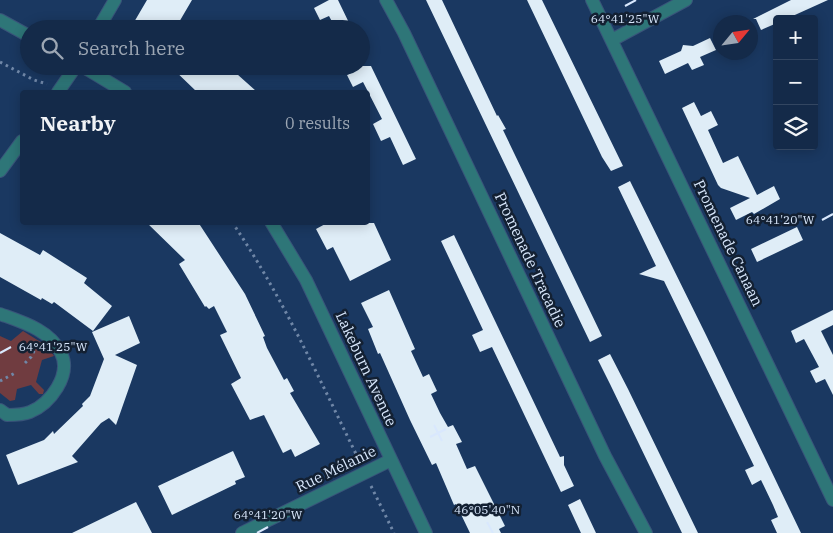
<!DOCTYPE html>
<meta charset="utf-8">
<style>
:root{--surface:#142a49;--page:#1d3250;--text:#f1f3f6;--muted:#9da7b4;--line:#334661}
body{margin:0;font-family:"IBM Plex Serif",serif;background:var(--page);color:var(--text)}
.controls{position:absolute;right:15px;top:15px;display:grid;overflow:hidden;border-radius:5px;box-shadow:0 2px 12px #0003}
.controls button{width:45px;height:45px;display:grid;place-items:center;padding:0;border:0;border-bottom:1px solid var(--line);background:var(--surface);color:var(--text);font:25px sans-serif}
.compass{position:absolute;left:713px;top:15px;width:45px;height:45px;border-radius:50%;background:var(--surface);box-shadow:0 2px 12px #0003;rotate:61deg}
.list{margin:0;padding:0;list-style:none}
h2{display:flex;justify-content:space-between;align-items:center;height:65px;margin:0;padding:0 20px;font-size:21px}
h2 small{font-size:16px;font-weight:400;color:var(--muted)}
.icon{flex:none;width:28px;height:28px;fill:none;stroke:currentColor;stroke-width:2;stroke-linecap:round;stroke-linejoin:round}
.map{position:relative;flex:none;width:833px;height:533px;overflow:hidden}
.search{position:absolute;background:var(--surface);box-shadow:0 2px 12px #0003;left:20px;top:20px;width:350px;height:55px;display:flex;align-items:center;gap:12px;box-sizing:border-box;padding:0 18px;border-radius:28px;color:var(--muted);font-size:19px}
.panel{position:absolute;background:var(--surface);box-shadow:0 2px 12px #0003;left:20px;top:90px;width:350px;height:135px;border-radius:5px}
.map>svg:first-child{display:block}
.green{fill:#703c40}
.building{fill:#dfedf7}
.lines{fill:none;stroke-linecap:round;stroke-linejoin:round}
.minor-casing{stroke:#39547a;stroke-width:14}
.path{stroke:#7087a7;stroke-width:3;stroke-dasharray:2.5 4;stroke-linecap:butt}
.minor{stroke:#2e7678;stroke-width:12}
.ticks{fill:none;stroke:#d9e8fd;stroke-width:2}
.labels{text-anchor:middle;stroke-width:5;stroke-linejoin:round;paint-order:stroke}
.street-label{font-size:15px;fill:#d9e8fd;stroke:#132032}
.ticks-label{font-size:12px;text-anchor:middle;fill:#d9e8fd;stroke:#132032;stroke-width:5;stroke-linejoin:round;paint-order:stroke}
</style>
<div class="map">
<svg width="833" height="533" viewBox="0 0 833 533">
<rect width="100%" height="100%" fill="#1a3861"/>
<path class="green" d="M23,331L47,346L54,356L42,360L36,382L44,390L43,394H39L31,385L17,389L15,400L10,401L0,393V336L11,341Z"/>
<path class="building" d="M147,0H192L175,29H130Z
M329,0H338L352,29H336L329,16L320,20L314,8Z
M426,0H442L497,116L498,115L506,129L503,130L602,336L590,342Z
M527,0H542L623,166L611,171L602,157Z
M791,0H828L786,19H777V23L761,30L756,19H753Z
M710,38L716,50L700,57L704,65L692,70L688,63L665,74L659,61L681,51L683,45L693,46Z
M170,66H228L257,92H197Z
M355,66H371L416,159L403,165L390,137L381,141L373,124L382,119L363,82L353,87L347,75L357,70Z
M694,102L701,116L711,111L718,125L708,130L723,163L738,156L757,195L774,186L780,199L754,214L752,212L736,220L730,208L750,198L721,188L718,185L682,108Z
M630,181L706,335L801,533H777L771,520L778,517L773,505L761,480L752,485L745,470L754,466L664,281L639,274L656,266L618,187Z
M146,222H198L245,294L265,336L263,337L267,348L284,380L287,378L294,391L290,393L320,444L295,457L291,449L283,453L264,415L250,420L231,384L241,378L220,335L227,332L214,306L209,309L206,306L205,307L179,264L185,260Z
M327,223H374L391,260L350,281L333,247L327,250L316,229Z
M797,227L803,240L757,262L751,249Z
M0,233L40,255L43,250L87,278L84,283L112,306L93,331L54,302L52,304L42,298L41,300L0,277Z
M454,235L560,457L564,456V465L574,486L561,492L492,347L480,352L472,335L483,330L441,241Z
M389,290L415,349L411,351L423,377L429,374L437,391L431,394L440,413L448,427L453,425L462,442L456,444L467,469L475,466L505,526L499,529L501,533H470L456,504L454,505L436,463L432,465L410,420L380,353L378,354L368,329L373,327L361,303Z
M833,310V325L821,331L833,355V395L825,379L816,383L810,371L819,367L804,339L796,343L791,331Z
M129,316L140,343L115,355L137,365L116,425L109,418L101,423L72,456L78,462L18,485L6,455L44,440L53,431L54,434L83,406L82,404L90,396L104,359L92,332Z
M610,354L628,389L698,533H682L610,384L598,360Z
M233,451L245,477L235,481L236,484L172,515L158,486Z
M580,499L596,533H581L568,505Z
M136,502L152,533H72Z"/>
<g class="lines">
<g class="minor-casing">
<path id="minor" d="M386,0L404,33L605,456L646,533
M592,0L833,500
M0,20L29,36
M98,29L115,0
M612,40L686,0
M82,66L125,92
M58,92L76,66
M0,171L22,141
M271,222L306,280L426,533
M0,314C22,322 50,330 61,353C72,375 50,404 30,412C23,415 14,415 7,415L0,410
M242,533L391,460"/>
</g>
<path class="path" d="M0,62L34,80L47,84
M232,222C283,297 319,379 359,460
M25,363L31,357L37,345
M0,381L17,372
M371,486L394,533"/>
<use href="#minor" class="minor"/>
</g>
<path class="ticks" d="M625,6L636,0M822,220L833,214M0,353L11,347M434,425L442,441M430,437L446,429M487,522L493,533M257,533L268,527"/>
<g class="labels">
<g class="street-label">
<text transform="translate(728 243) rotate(64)" y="5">Promenade Canaan</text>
<text transform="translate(530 260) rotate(65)" y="5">Promenade Tracadie</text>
<text transform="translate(366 369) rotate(65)" y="5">Lakeburn Avenue</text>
<text transform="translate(336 469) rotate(-26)" y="5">Rue Mélanie</text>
</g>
</g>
<g class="ticks-label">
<text x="625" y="23">64°41'25"W</text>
<text x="780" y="224">64°41'20"W</text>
<text x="53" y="351">64°41'25"W</text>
<text x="487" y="514">46°05'40"N</text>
<text x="268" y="519">64°41'20"W</text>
</g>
</svg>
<div class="controls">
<button>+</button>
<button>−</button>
<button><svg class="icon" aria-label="layers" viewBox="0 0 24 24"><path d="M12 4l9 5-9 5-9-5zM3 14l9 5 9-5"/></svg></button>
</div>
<svg class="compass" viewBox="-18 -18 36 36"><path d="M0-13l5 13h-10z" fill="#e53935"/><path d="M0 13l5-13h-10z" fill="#9da7b4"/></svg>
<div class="search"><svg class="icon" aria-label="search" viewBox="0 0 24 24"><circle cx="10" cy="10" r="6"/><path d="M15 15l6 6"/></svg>Search here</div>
<section class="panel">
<h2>Nearby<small>0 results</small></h2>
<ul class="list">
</ul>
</section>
</div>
